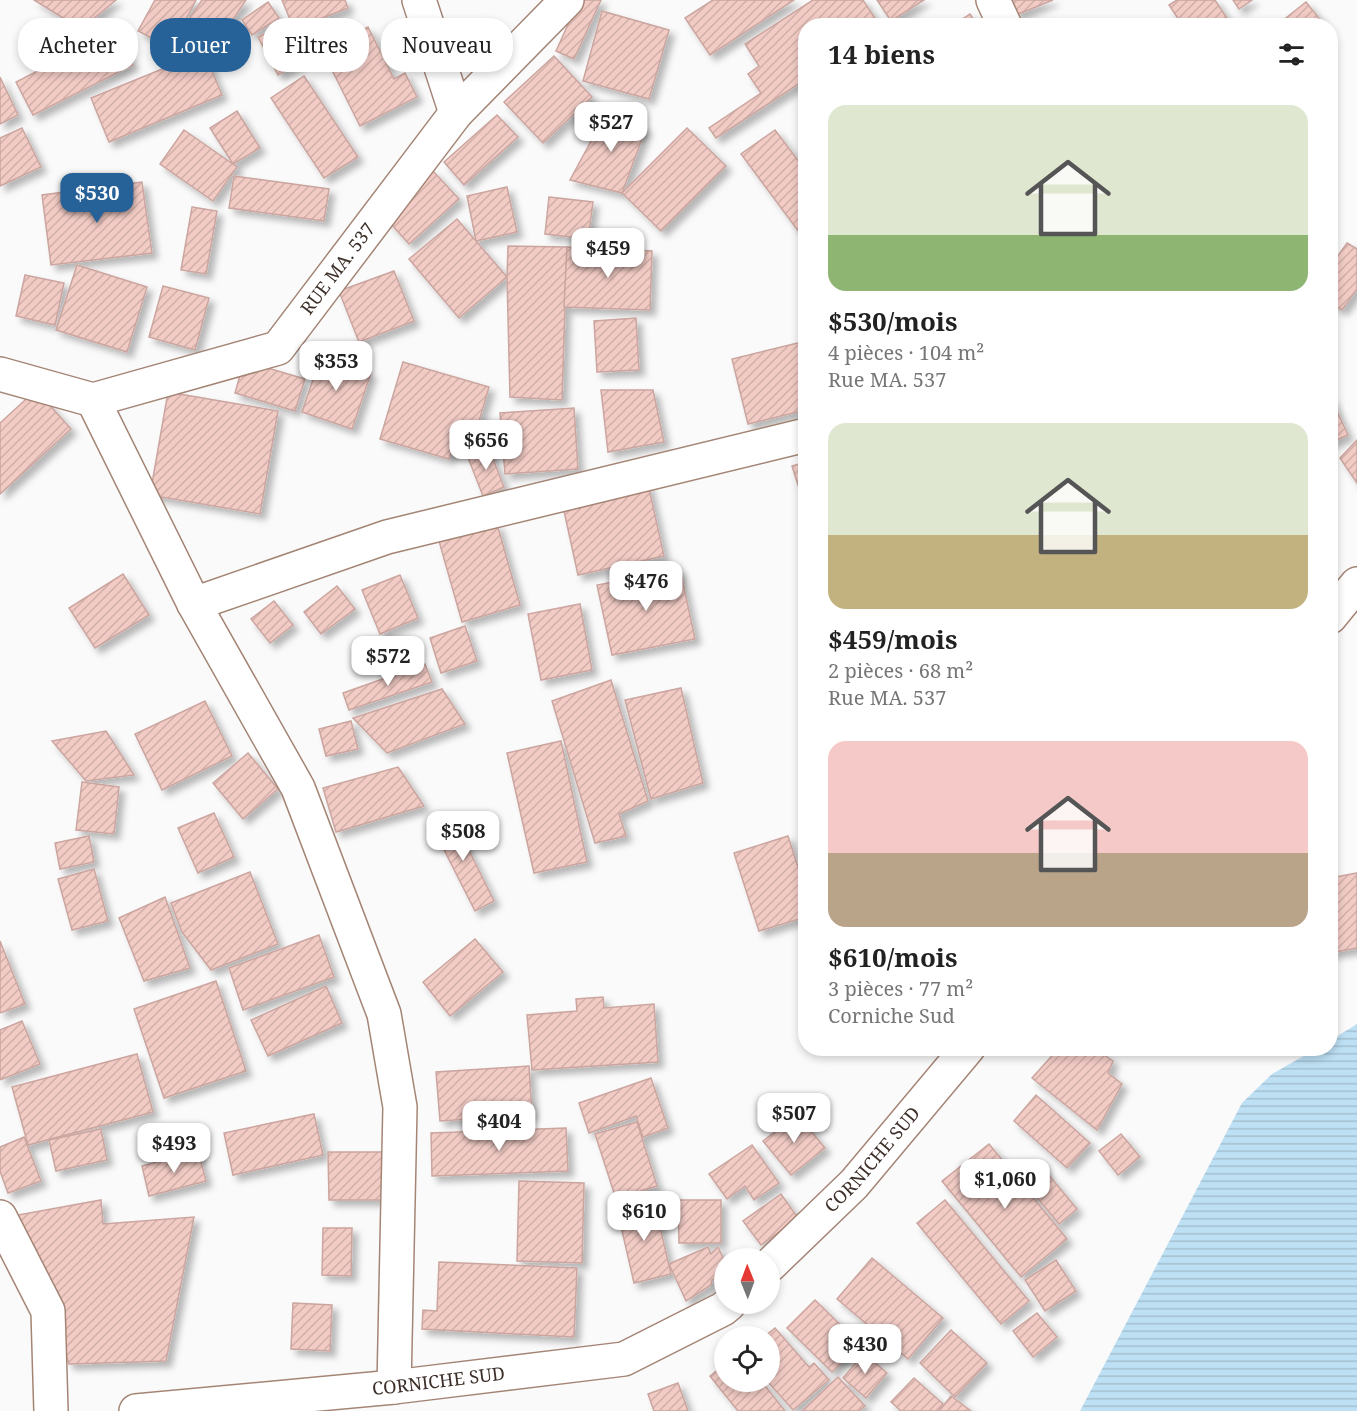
<!DOCTYPE html>
<html lang="fr">
<meta charset="utf-8">
<style>
:root{--surface:#fff;--page:#f2f2f2;--text:#222;--muted:#767676;--accent:#266198}
body{margin:0;font-family:"Noto Serif",serif;background:var(--page);color:var(--text);height:100vh;display:flex;flex-direction:column;font-size:22px;white-space:nowrap}
*{box-sizing:border-box;margin:0}
p{font-size:20px;color:var(--muted)}
.icon{flex:none;width:33px;height:33px;fill:none;stroke:currentColor;stroke-width:2;stroke-linecap:round;stroke-linejoin:round}
.map{position:relative;flex:1;overflow:hidden}
.drawer{position:absolute;left:798px;top:18px;width:540px;height:1038px;display:flex;flex-direction:column;background:var(--surface);border-radius:24px;box-shadow:0 3px 9px #0003}
.drawer>*{flex:none}
.banner{position:absolute;left:18px;top:18px;width:570px;height:54px;display:flex;gap:12px}
.needle{width:39px;rotate:359deg}
.buttons{position:absolute;left:714px;top:1248px;display:grid;gap:12px}
.buttons a{display:grid;place-items:center;width:66px;height:66px;border-radius:50%;background:var(--surface);box-shadow:0 3px 9px #0003;font-size:30px}
.price{position:absolute;translate:-50% -51px;padding:0 14px;border-radius:12px;background:#fff;color:#222;font-size:20px;line-height:39px;filter:drop-shadow(0 2px 3px #0008)}
.price::after{content:'';position:absolute;left:50%;top:36px;width:18px;height:14px;margin-left:-9px;background:inherit;clip-path:polygon(0 0,100% 0,50% 100%)}
.price.selected{background:var(--accent);color:#fff}
ul{padding:0;list-style:none}
li{display:grid;align-content:center;gap:12px;height:318px;padding:0 30px}
li span{display:grid;place-items:center;height:186px;border-radius:18px;color:#555}
li>.icon{margin-inline-start:auto}
span .icon{width:108px;height:108px;fill:#fffc;stroke-width:1}
li b{font-size:26px}
h2{display:flex;justify-content:space-between;align-items:center;height:72px;padding:0 30px;font-size:26px}
.tag{padding:0 21px;border-radius:24px;background:var(--surface);box-shadow:0 3px 9px #0003;font-size:21px;line-height:54px}
.tag.selected{background:var(--accent);color:#fff}
.map>svg:first-child{display:block}
.water{fill:url(#water-rules)}
.building{fill:url(#building-hatch);stroke:#cba59f;stroke-width:1.5;filter:url(#shadow)}
.lines{fill:none;stroke-linecap:round;stroke-linejoin:round}
.minor-casing{stroke:#a48575;stroke-width:36}
.secondary-casing{stroke:#a48575;stroke-width:36}
.minor{stroke:#fff;stroke-width:33}
.secondary{stroke:#fff;stroke-width:33}
.labels{text-anchor:middle;stroke-width:4.5;stroke-linejoin:round;paint-order:stroke}
.street-label{font-size:18px;fill:#3d2f29;stroke:#fff}
</style>
<div class="map">
<svg width="1357" height="1411" viewBox="0 0 1357 1411">
<defs>
<pattern id="water-rules" width="6" height="5" patternUnits="userSpaceOnUse" patternTransform="scale(1.5)"><rect width="6" height="5" fill="#bde0f4"/><path d="M0 2.5h6" fill="none" stroke="#a3c0d1"/></pattern>
<pattern id="building-hatch" width="6" height="6" patternUnits="userSpaceOnUse" patternTransform="scale(1.5)"><rect width="6" height="6" fill="#f2cbc5"/><path d="M-1 1l2-2M0 6l6-6M5 7l2-2" fill="none" stroke="#d0afa9"/></pattern>
<filter id="shadow"><feDropShadow dx="5.5" dy="5.5" stdDeviation="3" flood-color="#0004"/></filter>
</defs>
<rect width="100%" height="100%" fill="#fafafa"/>
<!-- water -->
<polygon class="water" points="1357,1024 1357,1411 1080,1411 1242,1103 1272,1074 1316,1049 1330,1048 1331,1040"/>
<!-- building -->
<g class="building">
<polygon points="34,0 116,0 81,29"/>
<polygon points="155,0 196,0 171,48 138,31"/>
<polygon points="202,0 246,0 215,46 184,26"/>
<polygon points="282,0 345,0 348,8 294,29"/>
<polygon points="579,0 601,0 574,59 556,51"/>
<polygon points="713,0 794,0 710,55 685,18"/>
<polygon points="813,0 863,0 880,26 806,26 806,79 716,138 709,128 761,93 748,74 759,66 745,44"/>
<polygon points="877,0 924,0 891,21"/>
<polygon points="1009,0 1053,0 1016,15"/>
<polygon points="1177,0 1215,0 1232,26 1183,26 1169,5"/>
<polygon points="1233,0 1252,0 1239,9"/>
<polygon points="268,2 279,18 252,35 242,20"/>
<polygon points="1306,2 1321,21 1315,26 1284,26 1281,22"/>
<polygon points="602,11 669,30 649,99 583,81"/>
<polygon points="970,14 978,26 952,26"/>
<polygon points="283,24 302,62 278,75 258,37"/>
<polygon points="368,27 394,79 405,73 417,97 360,126 322,50"/>
<polygon points="115,31 133,65 33,115 16,82"/>
<polygon points="204,52 222,95 109,142 91,98"/>
<polygon points="554,56 592,97 543,143 504,102"/>
<polygon points="304,76 358,157 324,178 271,98"/>
<polygon points="0,77 18,115 0,124"/>
<polygon points="610,106 646,128 622,193 570,180"/>
<polygon points="237,111 260,148 233,164 210,128"/>
<polygon points="497,115 518,137 464,185 444,162"/>
<polygon points="22,128 41,167 0,186 0,138"/>
<polygon points="687,128 726,166 661,231 622,193"/>
<polygon points="184,130 237,167 213,201 160,164"/>
<polygon points="775,130 806,171 805,240 741,154"/>
<polygon points="433,171 459,199 409,244 383,215"/>
<polygon points="234,176 329,189 324,221 229,208"/>
<polygon points="142,182 152,253 51,265 42,195"/>
<polygon points="507,187 517,232 476,241 467,196"/>
<polygon points="549,197 593,202 588,239 545,234"/>
<polygon points="192,207 217,211 206,274 181,270"/>
<polygon points="457,219 507,277 459,318 409,259"/>
<polygon points="1347,243 1357,249 1357,289 1342,310 1330,303 1330,267"/>
<polygon points="508,246 567,247 562,400 510,397 507,277"/>
<polygon points="567,247 652,251 650,310 564,307"/>
<polygon points="77,265 147,287 127,352 56,330"/>
<polygon points="394,271 414,321 359,342 339,291"/>
<polygon points="25,275 64,283 55,325 16,316"/>
<polygon points="163,286 209,298 195,350 149,337"/>
<polygon points="636,318 639,370 597,372 594,321"/>
<polygon points="806,341 806,410 748,424 732,359"/>
<polygon points="321,356 371,373 352,429 302,412"/>
<polygon points="244,361 305,379 295,411 235,393"/>
<polygon points="403,362 489,387 472,445 455,440 449,459 380,439"/>
<polygon points="36,390 71,429 0,494 0,423"/>
<polygon points="601,390 653,390 664,442 608,452"/>
<polygon points="168,392 278,411 260,514 150,495"/>
<polygon points="1330,396 1348,435 1330,443"/>
<polygon points="574,408 578,469 505,474 500,413"/>
<polygon points="1357,440 1357,483 1340,458"/>
<polygon points="488,446 504,487 483,496 467,455"/>
<polygon points="806,462 806,510 792,466"/>
<polygon points="648,484 664,556 578,575 562,502"/>
<polygon points="497,524 520,605 462,622 439,541"/>
<polygon points="680,569 695,639 612,655 597,585"/>
<polygon points="123,574 149,615 95,648 69,608"/>
<polygon points="400,575 418,618 380,634 362,590"/>
<polygon points="337,586 355,609 321,634 304,612"/>
<polygon points="274,601 293,625 270,643 251,619"/>
<polygon points="580,604 592,670 541,680 528,614"/>
<polygon points="465,626 477,661 441,673 430,638"/>
<polygon points="425,664 432,682 349,710 343,693"/>
<polygon points="611,680 648,801 619,814 626,836 595,843 552,701"/>
<polygon points="681,688 703,783 651,799 625,700"/>
<polygon points="442,689 465,724 387,753 353,718"/>
<polygon points="205,701 232,756 162,790 135,734"/>
<polygon points="351,721 358,749 326,756 319,729"/>
<polygon points="106,731 134,775 86,781 52,741"/>
<polygon points="561,741 587,862 534,873 507,753"/>
<polygon points="248,753 278,789 243,819 213,783"/>
<polygon points="398,767 424,806 336,832 323,788"/>
<polygon points="82,782 119,787 114,834 76,830"/>
<polygon points="214,813 234,857 198,873 178,828"/>
<polygon points="451,814 494,901 475,911 431,824"/>
<polygon points="89,836 94,862 60,869 55,843"/>
<polygon points="788,836 806,892 806,917 759,931 734,853"/>
<polygon points="94,869 108,921 72,930 58,879"/>
<polygon points="250,872 278,944 211,970 182,932 171,903"/>
<polygon points="1357,873 1357,948 1330,953 1330,878"/>
<polygon points="165,897 190,968 144,981 119,918"/>
<polygon points="319,935 334,977 243,1010 229,968"/>
<polygon points="475,939 503,972 450,1016 423,982"/>
<polygon points="0,941 25,1004 0,1013"/>
<polygon points="216,981 246,1071 164,1098 134,1009"/>
<polygon points="326,986 342,1023 268,1056 251,1020"/>
<polygon points="603,997 604,1008 654,1004 658,1062 532,1070 527,1015 577,1011 576,999"/>
<polygon points="22,1021 40,1064 0,1080 0,1030"/>
<polygon points="1059,1048 1094,1048 1113,1061 1108,1073 1122,1084 1097,1130 1032,1078"/>
<polygon points="137,1054 153,1112 28,1145 12,1087"/>
<polygon points="529,1066 532,1115 440,1121 436,1072"/>
<polygon points="651,1078 668,1128 643,1137 636,1116 589,1133 579,1103"/>
<polygon points="1036,1095 1090,1143 1067,1168 1014,1121"/>
<polygon points="314,1114 323,1155 233,1175 224,1133"/>
<polygon points="797,1114 825,1148 791,1175 763,1141"/>
<polygon points="637,1122 657,1186 616,1199 595,1134"/>
<polygon points="566,1128 568,1171 432,1176 431,1133"/>
<polygon points="101,1129 107,1160 56,1171 49,1140"/>
<polygon points="1121,1134 1140,1157 1118,1175 1099,1151"/>
<polygon points="24,1137 41,1181 8,1193 0,1171 0,1147"/>
<polygon points="989,1144 1067,1239 1021,1277 942,1181"/>
<polygon points="752,1145 779,1183 754,1200 745,1186 727,1199 709,1174"/>
<polygon points="198,1151 206,1181 149,1196 142,1166"/>
<polygon points="328,1152 393,1152 393,1200 329,1200"/>
<polygon points="1038,1162 1077,1209 1059,1224 1020,1177"/>
<polygon points="519,1181 584,1183 582,1263 517,1261"/>
<polygon points="781,1194 798,1218 761,1245 743,1221"/>
<polygon points="101,1200 103,1224 194,1217 166,1361 69,1364 18,1215"/>
<polygon points="678,1200 721,1200 721,1243 679,1243"/>
<polygon points="945,1200 1029,1301 1001,1324 917,1223"/>
<polygon points="654,1201 671,1274 634,1283 617,1209"/>
<polygon points="323,1228 352,1228 351,1276 322,1275"/>
<polygon points="708,1247 711,1254 718,1247 724,1260 724,1272 712,1280 711,1285 686,1301 669,1264"/>
<polygon points="872,1258 943,1318 908,1359 837,1299"/>
<polygon points="1056,1260 1076,1291 1045,1311 1025,1280"/>
<polygon points="439,1262 577,1268 574,1337 422,1329 423,1310 437,1311"/>
<polygon points="815,1300 860,1344 832,1372 787,1328"/>
<polygon points="293,1303 332,1305 330,1351 291,1349"/>
<polygon points="1037,1313 1057,1337 1033,1357 1013,1331"/>
<polygon points="775,1328 809,1367 814,1363 829,1380 793,1410 768,1382 770,1382 770,1336 765,1336"/>
<polygon points="951,1330 987,1363 955,1397 920,1363"/>
<polygon points="864,1353 887,1373 866,1398 843,1378"/>
<polygon points="724,1365 724,1382 762,1382 785,1411 738,1411 710,1376"/>
<polygon points="838,1377 865,1406 859,1411 802,1411"/>
<polygon points="914,1378 943,1404 936,1411 901,1411 891,1402"/>
<polygon points="678,1383 688,1411 654,1411 648,1394"/>
<polygon points="951,1396 971,1411 939,1411"/>
</g>
<g class="lines">
<!-- minor casing -->
<g class="minor-casing">
<g id="minor">
<polyline points="419,0 456,113"/>
<polyline points="993,0 1005,26"/>
<path id="s1" d="M0,374L93,400L278,348L456,113L567,0"/>
<polyline points="93,400 194,604 298,788 384,1014 400,1107 394,1387"/>
<polyline points="194,604 387,537 806,435"/>
<polyline points="0,1217 48,1311 51,1411"/>
</g>
</g>
<!-- secondary casing -->
<g class="secondary-casing">
<g id="secondary">
<polyline points="1330,617 1357,584"/>
<path id="s2" d="M770,1265L854,1184L968,1048"/>
<path id="s3" d="M136,1411L394,1387L624,1359L723,1309L729,1304"/>
</g>
</g>
<!-- minor -->
<use href="#minor" class="minor"/>
<!-- secondary -->
<use href="#secondary" class="secondary"/>
</g>
<g class="labels">
<!-- street labels -->
<g class="street-label">
<text dy="6" stroke="none"><textPath href="#s1" startOffset="388">RUE MA. 537</textPath></text>
<text dy="6" stroke="none"><textPath href="#s2" startOffset="147">CORNICHE SUD</textPath></text>
<text dy="6" stroke="none"><textPath href="#s3" startOffset="304">CORNICHE SUD</textPath></text>
</g>
</g>
</svg>
<div class="buttons">
<a><svg class="needle" viewBox="-14 -14 28 28"><path d="M0-13l5 13h-10z" fill="#e53935"/><path d="M0 13l5-13h-10z" fill="#767676"/></svg></a>
<a><svg class="icon" aria-label="locate" viewBox="0 0 24 24"><circle cx="12" cy="12" r="6"/><path d="M12 2v4M12 18v4M2 12h4M18 12h4"/></svg></a>
</div>
<b class="price" style="left:611px;top:153px">$527</b>
<b class="price selected" style="left:97px;top:224px">$530</b>
<b class="price" style="left:608px;top:279px">$459</b>
<b class="price" style="left:336px;top:392px">$353</b>
<b class="price" style="left:486px;top:471px">$656</b>
<b class="price" style="left:646px;top:612px">$476</b>
<b class="price" style="left:388px;top:687px">$572</b>
<b class="price" style="left:463px;top:862px">$508</b>
<b class="price" style="left:794px;top:1144px">$507</b>
<b class="price" style="left:499px;top:1152px">$404</b>
<b class="price" style="left:174px;top:1174px">$493</b>
<b class="price" style="left:1005px;top:1210px">$1,060</b>
<b class="price" style="left:644px;top:1242px">$610</b>
<b class="price" style="left:865px;top:1375px">$430</b>
<div class="banner">
<a class="tag">Acheter</a>
<a class="tag selected">Louer</a>
<a class="tag">Filtres</a>
<a class="tag">Nouveau</a>
</div>
<section class="drawer">
<h2>14 biens<svg class="icon" aria-label="filters" viewBox="0 0 24 24"><path d="M4 7h16M4 17h16"/><circle cx="9" cy="7" r="2"/><circle cx="15" cy="17" r="2"/></svg></h2>
<ul>
<li><span style="background:linear-gradient(#dfe7d0 70%,#8fb573 0)"><svg class="icon" aria-label="home" viewBox="0 0 24 24"><path d="M3 11l9-7 9 7M6 9v11h12V9"/></svg></span><div><b>$530/mois</b><p>4 pièces · 104 m²</p><p>Rue MA. 537</p></div></li>
<li><span style="background:linear-gradient(#dfe7d0 60%,#c2b280 0)"><svg class="icon" aria-label="home" viewBox="0 0 24 24"><path d="M3 11l9-7 9 7M6 9v11h12V9"/></svg></span><div><b>$459/mois</b><p>2 pièces · 68 m²</p><p>Rue MA. 537</p></div></li>
<li><span style="background:linear-gradient(#f6c9c9 60%,#b9a48a 0)"><svg class="icon" aria-label="home" viewBox="0 0 24 24"><path d="M3 11l9-7 9 7M6 9v11h12V9"/></svg></span><div><b>$610/mois</b><p>3 pièces · 77 m²</p><p>Corniche Sud</p></div></li>
</ul>
</section>
</div>
